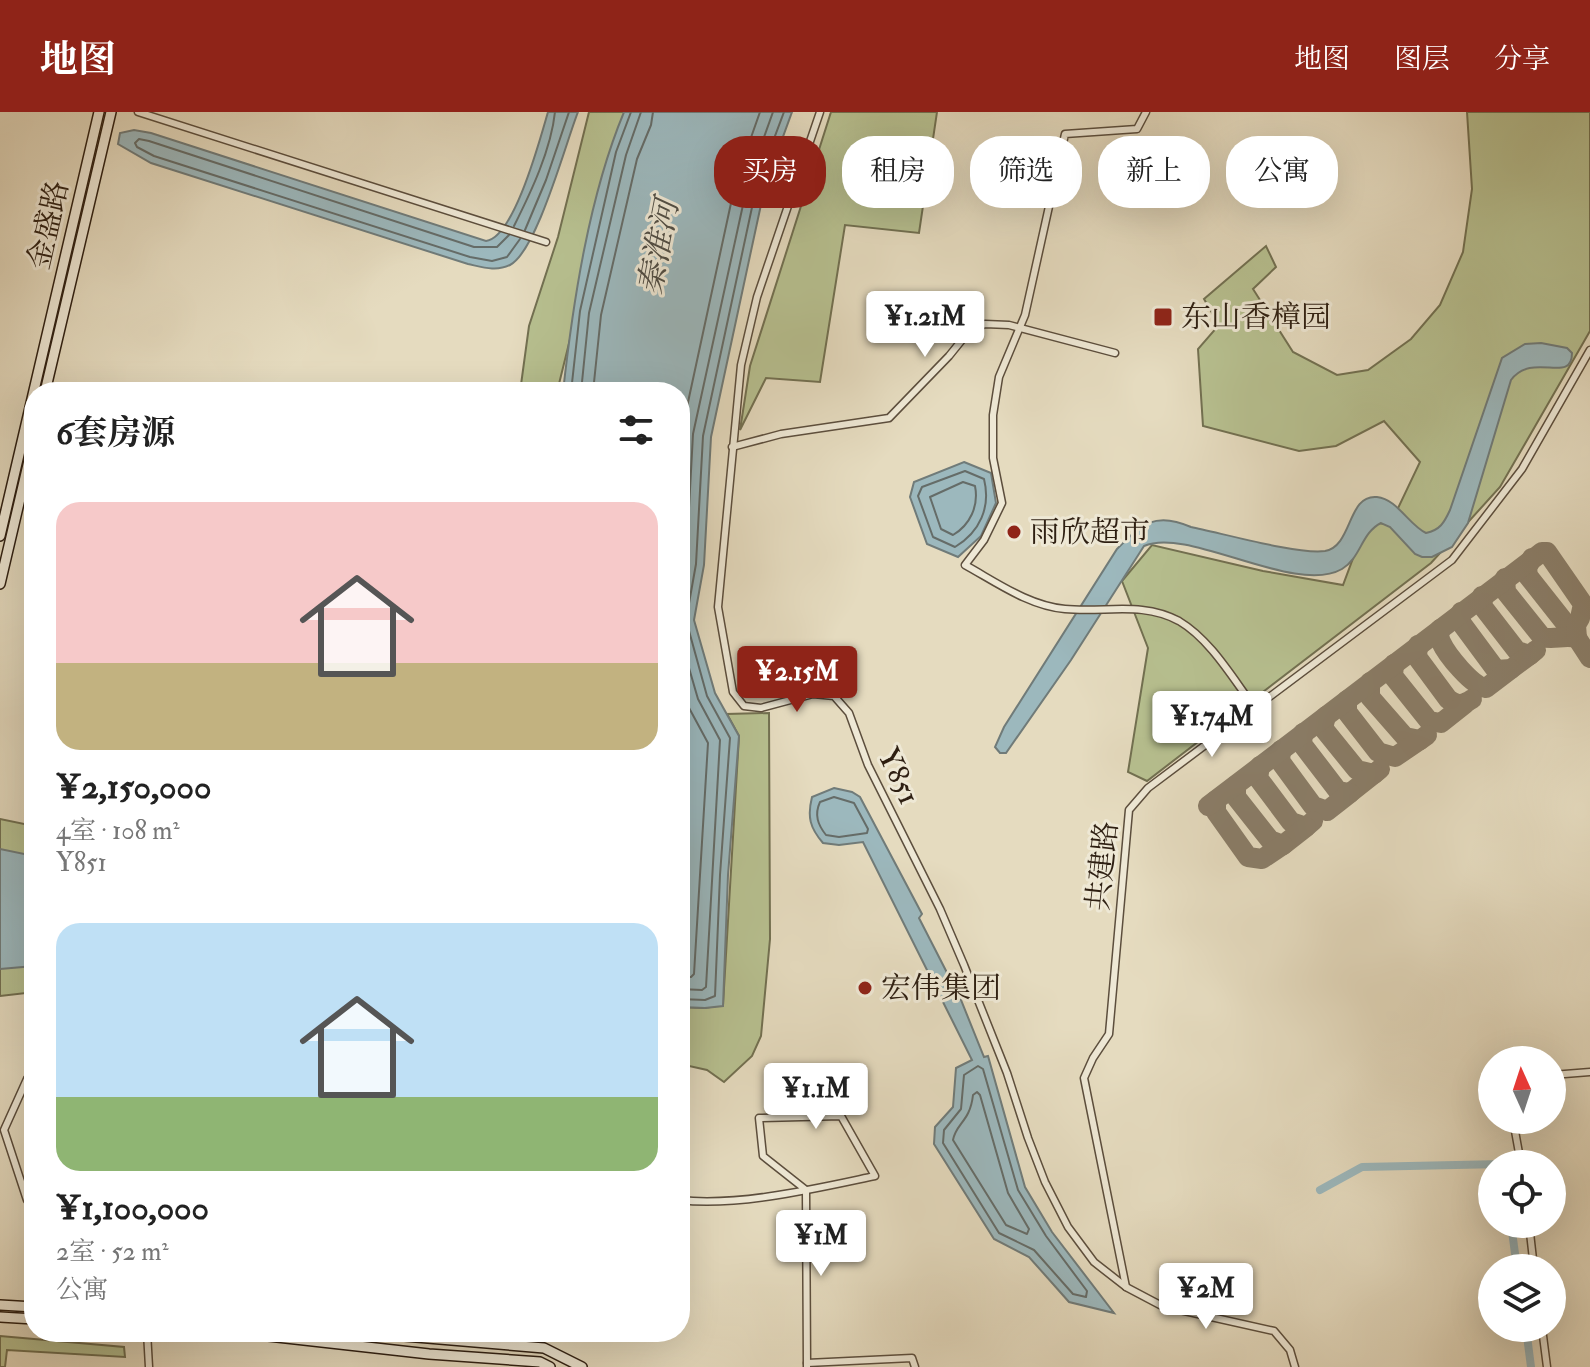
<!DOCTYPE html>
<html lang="zh">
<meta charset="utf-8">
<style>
:root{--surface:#fff;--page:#f2f2f2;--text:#222;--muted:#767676;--accent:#8f2418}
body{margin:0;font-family:"IM FELL Double Pica","Noto Serif SC",serif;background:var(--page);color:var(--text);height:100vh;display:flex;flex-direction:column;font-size:30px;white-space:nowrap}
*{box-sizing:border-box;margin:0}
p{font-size:26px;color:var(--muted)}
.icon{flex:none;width:44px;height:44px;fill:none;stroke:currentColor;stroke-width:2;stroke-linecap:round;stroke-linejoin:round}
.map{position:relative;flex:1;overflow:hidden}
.side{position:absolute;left:24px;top:270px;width:666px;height:960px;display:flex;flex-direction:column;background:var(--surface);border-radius:32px;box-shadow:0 8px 32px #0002}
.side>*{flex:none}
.top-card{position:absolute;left:714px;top:24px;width:756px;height:72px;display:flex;gap:16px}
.needle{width:52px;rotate:357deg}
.buttons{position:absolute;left:1478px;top:934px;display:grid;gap:16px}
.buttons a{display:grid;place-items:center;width:88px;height:88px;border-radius:50%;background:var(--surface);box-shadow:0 8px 32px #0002;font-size:40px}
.price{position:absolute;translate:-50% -68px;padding:0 18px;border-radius:8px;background:#fff;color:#222;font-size:26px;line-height:52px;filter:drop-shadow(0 2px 4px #0008)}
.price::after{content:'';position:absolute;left:50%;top:48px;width:24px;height:18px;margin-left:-12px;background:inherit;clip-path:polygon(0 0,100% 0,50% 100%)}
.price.selected{background:var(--accent);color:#fff}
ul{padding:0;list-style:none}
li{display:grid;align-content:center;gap:16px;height:424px;padding:0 32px}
li span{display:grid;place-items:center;height:248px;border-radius:24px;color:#555}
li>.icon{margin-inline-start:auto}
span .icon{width:144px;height:144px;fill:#fffc;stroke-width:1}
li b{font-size:34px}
h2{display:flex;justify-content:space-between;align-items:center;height:96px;padding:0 32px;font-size:34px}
.chip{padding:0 28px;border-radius:32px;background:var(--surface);box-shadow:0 8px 32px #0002;font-size:28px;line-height:72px}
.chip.selected{background:var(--accent);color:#fff}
header{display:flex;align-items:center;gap:48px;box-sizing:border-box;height:112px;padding:0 40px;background:var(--accent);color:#fff}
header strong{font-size:38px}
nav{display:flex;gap:44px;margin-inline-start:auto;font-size:28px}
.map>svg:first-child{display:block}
.green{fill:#b7c090;stroke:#727051;stroke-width:2}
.water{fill:#9cb8bd;stroke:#707b79;stroke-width:2}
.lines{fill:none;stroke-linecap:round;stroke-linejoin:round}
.shore{stroke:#656c68;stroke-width:2}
.canal{stroke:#9cb8bd;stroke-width:8}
.taxiway{stroke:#8a7d68;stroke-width:20}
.street-casing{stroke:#5c4e3d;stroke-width:9}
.secondary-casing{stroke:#2e1f12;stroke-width:12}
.street{stroke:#eee8d5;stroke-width:6}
.secondary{stroke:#eee8d5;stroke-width:9}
.poi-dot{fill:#8f2418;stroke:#eee8d5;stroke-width:3}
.labels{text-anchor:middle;stroke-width:6;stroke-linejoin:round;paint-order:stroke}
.street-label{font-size:30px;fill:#2e1f12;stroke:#eee8d5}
.poi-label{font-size:30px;fill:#2e1f12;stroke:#eee8d5;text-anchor:start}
.water-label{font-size:32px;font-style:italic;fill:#4f4d45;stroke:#eee8d5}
</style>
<header>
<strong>地图</strong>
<nav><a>地图</a><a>图层</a><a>分享</a></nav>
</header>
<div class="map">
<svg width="1590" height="1255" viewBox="0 0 1590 1255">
<rect width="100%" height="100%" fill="#e5dbbf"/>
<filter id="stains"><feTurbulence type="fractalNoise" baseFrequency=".0025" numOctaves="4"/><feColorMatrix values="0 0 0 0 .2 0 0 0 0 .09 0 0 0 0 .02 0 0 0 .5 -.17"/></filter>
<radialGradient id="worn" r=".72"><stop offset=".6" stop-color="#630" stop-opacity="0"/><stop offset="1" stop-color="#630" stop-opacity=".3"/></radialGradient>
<!-- green -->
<g class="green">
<polygon points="589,0 626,0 557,280 520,280 529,214 558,125"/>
<polygon points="831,0 937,0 919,121 845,113 820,270 766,266 740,318 750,254"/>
<polygon points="1467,0 1590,0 1590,219 1500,375 1431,451 1147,669 1128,660 1148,536 1122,469 1152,433 1263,459 1343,473 1367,409 1390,413 1420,350 1384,309 1336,334 1299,339 1203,314 1198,237 1219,213 1204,187 1266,134 1276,155 1253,177 1293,240 1337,263 1368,258 1411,227 1440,193 1463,140 1472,77"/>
<polygon points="769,601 770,827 761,924 752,944 724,970 707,958 680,952 680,895 705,896 723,893 739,624 727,602"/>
<polygon points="0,707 34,714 34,883 26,881 0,884"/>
<polygon points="0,1224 124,1235 125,1245 7,1238 5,1255 0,1255"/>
</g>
<!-- water -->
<g class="water">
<path d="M548,0H578C566,30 537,139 510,153C496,160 482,155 468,152L151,51L118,32L120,21L134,18L151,21L486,129C514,126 540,27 548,0Z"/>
<path d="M624,0H792L765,74L711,325L704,453L694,508L715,581L739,624L728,763L723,894L705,896L680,895V280H563C573,190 589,84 624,0Z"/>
<path d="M1541,231L1567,236L1572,241C1572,273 1533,239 1511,268L1468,411L1452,435L1432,445H1422L1415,442L1390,415L1381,411C1361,421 1361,446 1342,457C1295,484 1188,414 1144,434L1071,548L1006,641H1000L995,635L1004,615L1117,437C1142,412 1155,399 1191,415C1221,421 1299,443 1325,439C1353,434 1347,382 1377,385C1397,387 1409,413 1426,421C1440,418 1444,411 1450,398L1502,246L1525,232Z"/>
<polygon points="964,350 991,361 996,391 981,424 958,445 927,432 910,385 914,370"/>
<path d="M834,676L852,680L860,685L922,802L919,806L961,888L984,945L988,944L1025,1075L1052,1120L1114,1201L1069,1190L1029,1145L994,1127L934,1032L935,1015L953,995L956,956L972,948L863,730L839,733L823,731C810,716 807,705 812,685Z"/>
<polygon points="0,737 34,744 34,854 0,857"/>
</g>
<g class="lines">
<!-- shore -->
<g class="shore">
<path d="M514,114C531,80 551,38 555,0"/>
<polyline points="525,118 546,68 569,0"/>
<polyline points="509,123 497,135 474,135 149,29 139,27 135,31 137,35 154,44 470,145 492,149 507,145 520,127"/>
<polyline points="571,280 580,199 616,40 631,0"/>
<polyline points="581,280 589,201 626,43 641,0"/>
<polyline points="593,280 601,203 637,47 651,13 653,0"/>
<polyline points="680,340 682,318 736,68 760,0"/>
<path d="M965,359L984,367C991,395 980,420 955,435L933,425L918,384L922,375Z"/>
<path d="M963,370L975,374C979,394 970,413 953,423L941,417L930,385Z"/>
<polyline points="680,485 686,451 693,322 748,70 773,0"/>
<polyline points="680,525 698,587 720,628 706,875 702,878 680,877"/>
<polyline points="680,568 688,594 708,631 694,862 691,865 680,865"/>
<path d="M834,685L854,691L868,717L867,721L839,725L826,723C818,713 814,703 820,690Z"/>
<polyline points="680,887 705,888 715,884 720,763 730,626 707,584 686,508 696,452 703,324 757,72 784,0"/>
<polygon points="978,954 983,957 1018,1078 1046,1124 1087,1179 1086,1185 1073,1182 1034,1138 999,1121 943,1031 944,1018 961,997 964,963"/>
<path d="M977,980L980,983L1008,1081L1029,1117L1027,1122L1006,1113L953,1028C956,1011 970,1010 973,983Z"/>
</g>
<!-- canal -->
<g class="canal">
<polyline points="1320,1078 1362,1055 1503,1052"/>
<polyline points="1511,1112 1517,1156"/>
<polyline points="1526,1216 1531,1255"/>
</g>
<!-- taxiway -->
<g class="taxiway">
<polyline points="1532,446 1527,456 1528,464 1577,526"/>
<path d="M1505,466L1506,480L1542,525C1553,528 1565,523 1577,526"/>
<polyline points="1482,484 1483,495 1517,539 1530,543 1536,538"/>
<polyline points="1461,500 1459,506 1462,512 1496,558 1511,557 1530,543"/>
<path d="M1440,517C1439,521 1439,526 1441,530C1447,543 1472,574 1486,576L1511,557"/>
<path d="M1418,533L1417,545L1448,587C1457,594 1463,593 1472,587"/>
<polyline points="1394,552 1393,564 1429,609 1441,611 1465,592"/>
<polyline points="1370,570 1370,585 1405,625 1420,628 1427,623"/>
<polyline points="1347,588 1347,600 1378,640 1395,645 1420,628"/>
<polyline points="1326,604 1323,616 1357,658 1374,662 1380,657"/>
<polyline points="1303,621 1302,632 1338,679 1350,681 1374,662"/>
<polyline points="1281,638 1280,649 1313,694 1327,699 1350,681"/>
<polyline points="1260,654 1258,666 1291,710 1306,715 1313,709"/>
<polyline points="1236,673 1236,685 1270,728 1283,733 1306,715"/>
<polyline points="1216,688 1216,700 1248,745 1262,747 1283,733"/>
<polyline points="1208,694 1542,440 1547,440 1583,492 1580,506 1576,513 1577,526 1590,546"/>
</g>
<!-- street casing -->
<g class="street-casing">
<g id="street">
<polyline points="138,0 546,130"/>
<polyline points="820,0 757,185 741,253 718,495 733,580 744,594 761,596 813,582 834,584 849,601 868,653 940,797 964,853 1007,961 1028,1026 1045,1070 1068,1115 1094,1150 1126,1175 1162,1194 1274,1219 1290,1238 1295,1255"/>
<path d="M1146,0L1137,17L1065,22L1025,203L999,265L993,303V346L1002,391L984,428L965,453C996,470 1029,494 1065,497C1105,501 1142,489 1179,509C1211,528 1233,567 1255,596"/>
<polyline points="732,335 781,322 889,306 949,244 970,218 985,212 1009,213 1115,241"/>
<polyline points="34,960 27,967 4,1018 27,1088 34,1094"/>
<polyline points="1552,963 1590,960"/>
<polyline points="1513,1008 1521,1052"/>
<polyline points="806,1078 807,1255"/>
<path d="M680,1088C738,1095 818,1076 875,1064L841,1004L759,1006L763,1044L806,1078"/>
<polyline points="1529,1112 1534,1156"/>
<polyline points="1126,1175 1084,966 1093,946 1109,922 1129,698 1148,676 1452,448 1522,357 1590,238"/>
<polyline points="1542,1216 1547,1255"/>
<polyline points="147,1220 149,1255"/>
<polyline points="807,1251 912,1246 915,1255"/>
</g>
</g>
<!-- secondary casing -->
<g class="secondary-casing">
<g id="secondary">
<polyline points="45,280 111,0"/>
<polyline points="0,424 99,0"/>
<polyline points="0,472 34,327"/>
<polyline points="0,1193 34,1195"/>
<polyline points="0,1205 34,1207"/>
<polyline points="233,1220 429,1242 540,1250 550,1255"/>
<polyline points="357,1220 544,1236 582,1255"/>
</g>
</g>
<!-- street -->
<use href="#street" class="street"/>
<!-- secondary -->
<use href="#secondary" class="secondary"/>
</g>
<!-- markers -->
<g class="poi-dot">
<rect x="1153" y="195" width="20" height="20" rx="4"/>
<circle cx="1014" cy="420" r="8"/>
<circle cx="865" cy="876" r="8"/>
</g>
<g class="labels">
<!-- street labels -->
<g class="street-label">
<text transform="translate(48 113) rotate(-77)" y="10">金盛路</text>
<text transform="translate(899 664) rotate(65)" y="10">Y851</text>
<text transform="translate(1102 754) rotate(-84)" y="10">共建路</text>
</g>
<!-- poi labels -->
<g class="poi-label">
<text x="1181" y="215">东山香樟园</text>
<text x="1030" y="430">雨欣超市</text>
<text x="881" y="886">宏伟集团</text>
</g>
<!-- water labels -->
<g class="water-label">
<text transform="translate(658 135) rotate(-79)" y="11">秦淮河</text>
</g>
</g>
<rect width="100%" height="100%" filter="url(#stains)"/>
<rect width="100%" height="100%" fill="url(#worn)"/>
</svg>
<div class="buttons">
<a><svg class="needle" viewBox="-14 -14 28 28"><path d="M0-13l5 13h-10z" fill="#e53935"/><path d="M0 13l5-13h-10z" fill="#767676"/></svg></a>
<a><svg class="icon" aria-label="locate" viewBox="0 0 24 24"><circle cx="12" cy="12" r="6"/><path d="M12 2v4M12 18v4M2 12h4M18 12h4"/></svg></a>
<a><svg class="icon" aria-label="layers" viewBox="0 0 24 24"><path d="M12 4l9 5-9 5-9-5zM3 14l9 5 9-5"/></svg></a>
</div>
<b class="price" style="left:925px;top:247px">¥1.21M</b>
<b class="price selected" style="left:797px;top:602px">¥2.15M</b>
<b class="price" style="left:1212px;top:647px">¥1.74M</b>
<b class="price" style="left:816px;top:1019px">¥1.1M</b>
<b class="price" style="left:821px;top:1166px">¥1M</b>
<b class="price" style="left:1206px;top:1219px">¥2M</b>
<div class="top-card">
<a class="chip selected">买房</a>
<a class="chip">租房</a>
<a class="chip">筛选</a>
<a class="chip">新上</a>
<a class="chip">公寓</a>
</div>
<section class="side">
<h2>6套房源<svg class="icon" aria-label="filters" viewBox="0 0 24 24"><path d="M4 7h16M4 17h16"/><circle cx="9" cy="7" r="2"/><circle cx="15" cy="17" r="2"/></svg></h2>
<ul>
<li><span style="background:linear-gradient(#f6c9c9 65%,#c2b280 0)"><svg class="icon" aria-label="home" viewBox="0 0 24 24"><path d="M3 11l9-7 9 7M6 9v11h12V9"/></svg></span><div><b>¥2,150,000</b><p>4室 · 108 m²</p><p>Y851</p></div></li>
<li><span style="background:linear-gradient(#bfe0f5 70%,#8fb573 0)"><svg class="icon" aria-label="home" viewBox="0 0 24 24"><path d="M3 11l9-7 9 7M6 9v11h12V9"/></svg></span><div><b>¥1,100,000</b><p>2室 · 52 m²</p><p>公寓</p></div></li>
</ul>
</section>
</div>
